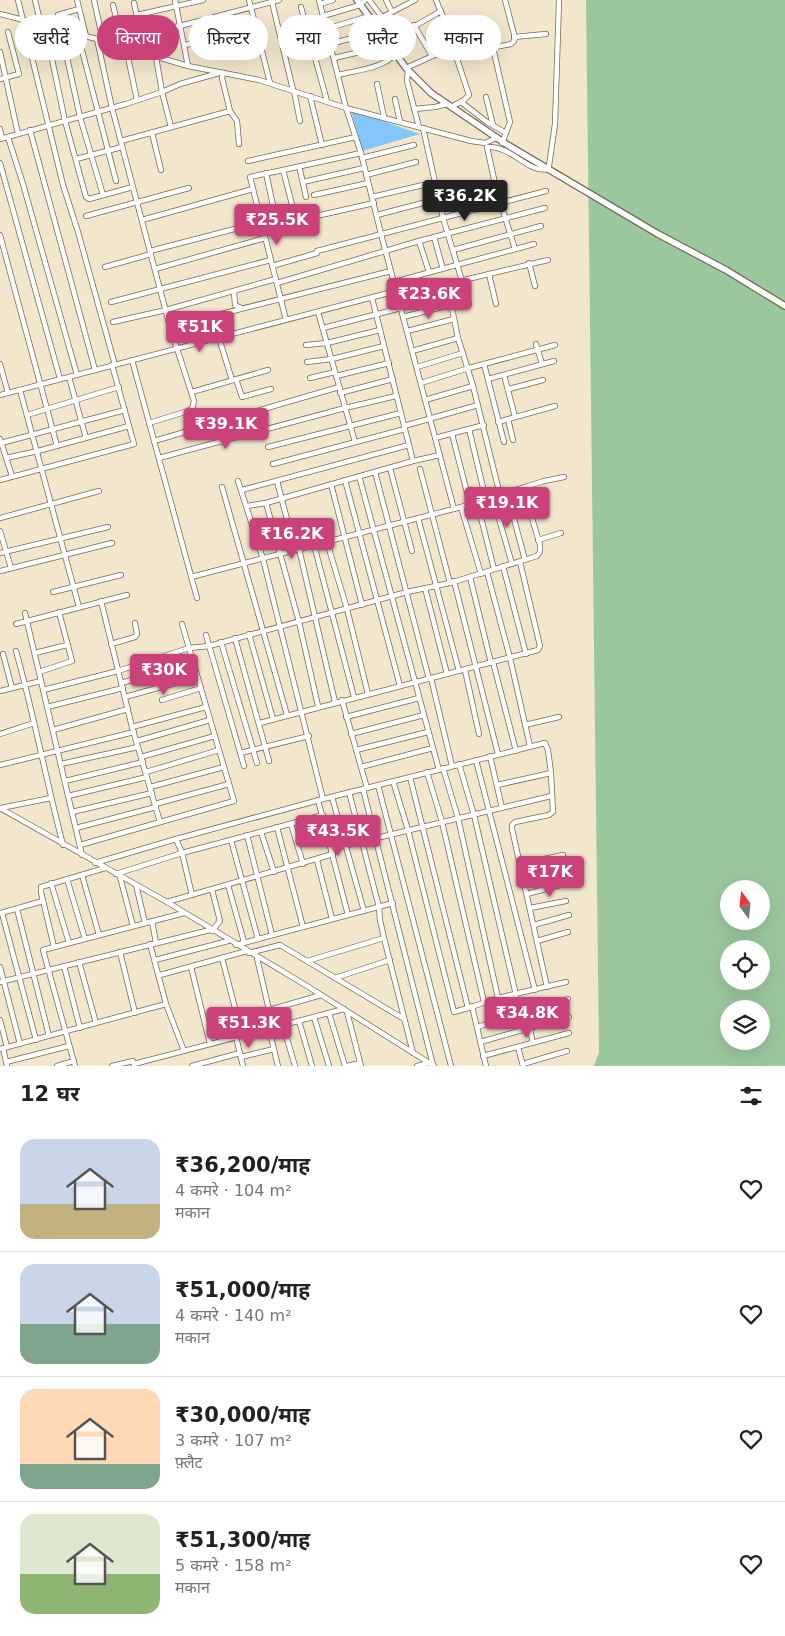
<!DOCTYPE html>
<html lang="hi">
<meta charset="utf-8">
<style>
:root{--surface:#fff;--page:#f2f2f2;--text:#222;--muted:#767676;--line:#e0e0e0;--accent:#cb427b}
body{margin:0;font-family:"DejaVu Sans","Noto Sans Devanagari",sans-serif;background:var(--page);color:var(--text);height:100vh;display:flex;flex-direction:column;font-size:19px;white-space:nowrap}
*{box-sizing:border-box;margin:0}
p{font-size:16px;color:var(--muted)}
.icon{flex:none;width:28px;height:28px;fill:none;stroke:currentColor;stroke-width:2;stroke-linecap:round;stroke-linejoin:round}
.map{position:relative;height:1066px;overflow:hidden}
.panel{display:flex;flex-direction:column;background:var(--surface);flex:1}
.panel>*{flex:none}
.guide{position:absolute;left:15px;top:15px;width:500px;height:45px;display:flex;gap:10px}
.needle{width:32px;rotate:345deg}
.controls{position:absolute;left:720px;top:880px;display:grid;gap:10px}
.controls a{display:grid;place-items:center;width:50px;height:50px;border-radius:50%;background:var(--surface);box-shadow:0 5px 20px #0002;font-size:25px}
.price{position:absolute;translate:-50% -42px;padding:0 11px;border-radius:5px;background:var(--accent);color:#fff;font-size:16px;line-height:32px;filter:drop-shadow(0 1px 2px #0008)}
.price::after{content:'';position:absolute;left:50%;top:30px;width:15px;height:11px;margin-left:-8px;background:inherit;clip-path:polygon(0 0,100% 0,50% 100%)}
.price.active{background:#222;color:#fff}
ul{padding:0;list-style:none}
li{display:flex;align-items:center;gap:15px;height:125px;padding:0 20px}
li+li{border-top:1px solid var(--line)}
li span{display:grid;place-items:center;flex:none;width:140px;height:100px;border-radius:15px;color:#555}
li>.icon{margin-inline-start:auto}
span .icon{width:60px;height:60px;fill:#fffc;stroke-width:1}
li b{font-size:21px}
h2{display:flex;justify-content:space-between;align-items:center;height:60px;padding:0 20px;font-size:21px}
.pill{padding:0 18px;border-radius:22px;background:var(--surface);box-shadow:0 5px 20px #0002;font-size:18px;line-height:45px}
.pill.active{background:var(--accent);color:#fff}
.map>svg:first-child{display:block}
.green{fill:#9bc79e;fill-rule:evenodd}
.water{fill:#83c7fa}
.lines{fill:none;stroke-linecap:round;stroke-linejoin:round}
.minor-casing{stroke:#746b53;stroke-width:6}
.tertiary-casing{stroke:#746b53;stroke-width:8}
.minor{stroke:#fff;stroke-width:4.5}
.tertiary{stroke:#fff;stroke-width:5.5}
</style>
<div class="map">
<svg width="785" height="1066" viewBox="0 0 785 1066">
<rect width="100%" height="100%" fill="#f2e7cd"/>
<!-- green -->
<path class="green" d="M586,0H785V1066H594L599,1052ZM729,889H761V921H729ZM729,949H761V981H729ZM729,1009H761V1041H729Z"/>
<!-- water -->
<polygon class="water" points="351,110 420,134 362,151"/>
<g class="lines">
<!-- minor casing -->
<g class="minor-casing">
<g id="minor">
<polyline points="18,0 63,185 78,232 115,365"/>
<polyline points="35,0 41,25"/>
<polyline points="77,0 86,36"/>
<polyline points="94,0 103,41"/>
<polyline points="175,0 188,66"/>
<polyline points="249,0 270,83"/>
<polyline points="319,0 346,108 361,153 381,234 454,509"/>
<polyline points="369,0 382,17"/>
<polyline points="386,0 392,12"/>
<polyline points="436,0 443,17"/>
<polyline points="272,2 293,90"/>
<polyline points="134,3 145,53"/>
<polyline points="320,4 333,0"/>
<polyline points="113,5 123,47"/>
<polyline points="301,7 327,101"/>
<polyline points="0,14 97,39 188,66 259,80 346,108 471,141 485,143 496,138"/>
<polyline points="58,15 79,9"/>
<polyline points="137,15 203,0"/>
<polyline points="323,16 360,5 365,0"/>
<polyline points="373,22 415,0"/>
<polyline points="414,25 432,56"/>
<polyline points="45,26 65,121 86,197 89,199 133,187"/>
<polyline points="326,29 369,16"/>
<polyline points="61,30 80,117 103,195"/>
<polyline points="78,35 116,181"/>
<polyline points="125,36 180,26 279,0"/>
<polyline points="514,37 546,34"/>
<polyline points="97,39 112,108 170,327 194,401 192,409 188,411 149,423"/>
<polyline points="387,42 441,11"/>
<polyline points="330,44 379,31"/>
<polyline points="185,45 256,30"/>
<polyline points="126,48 137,100"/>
<polyline points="493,48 510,122 502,143"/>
<polyline points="0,52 18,134"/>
<polyline points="226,56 260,48"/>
<polyline points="156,57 162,92 171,127"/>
<polyline points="334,58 364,51"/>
<polyline points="406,68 437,54 469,52 511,44 514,41 515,38 505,0"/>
<polyline points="408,69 407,81 419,127"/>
<polyline points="223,73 222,78 230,111 237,121 239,144"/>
<path d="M338,75C357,70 381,69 396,54"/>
<polyline points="0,79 19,74 8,32"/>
<polyline points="377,84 384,117"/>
<polyline points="294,91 300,121"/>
<polyline points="310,96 322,145"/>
<polyline points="486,97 493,125"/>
<polyline points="395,99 400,122"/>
<polyline points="461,102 487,122 506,133"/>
<polyline points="451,107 464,100 469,95 455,53"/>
<polyline points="414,109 435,107 447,104"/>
<polyline points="423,128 443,218 469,304"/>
<polyline points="0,129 2,138"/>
<polyline points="30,130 95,370"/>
<polyline points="152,133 161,170"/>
<polyline points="8,137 23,184 77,375"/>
<polyline points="0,139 126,104 162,92 180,84 219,73"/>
<polyline points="121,141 230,111"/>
<polyline points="487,147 496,188 515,249"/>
<path d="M488,147C512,146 529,174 548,169L549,166L555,124L559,0"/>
<polyline points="362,158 414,145"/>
<polyline points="76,159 122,147"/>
<polyline points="248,161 356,137"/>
<polyline points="0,163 60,379"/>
<polyline points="283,170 250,177 286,320"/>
<polyline points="300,170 306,197"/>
<polyline points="266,173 277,224"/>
<polyline points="366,175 416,162"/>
<polyline points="303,182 364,168"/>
<polyline points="314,195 368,183"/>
<polyline points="372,197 423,185"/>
<polyline points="439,202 496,188"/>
<polyline points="377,215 438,199"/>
<polyline points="86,216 189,188"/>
<polyline points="142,220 253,189"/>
<polyline points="296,220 283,170 361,153"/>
<polyline points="263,228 374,203"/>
<polyline points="0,235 57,446"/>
<polyline points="434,237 443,269"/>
<polyline points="419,241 429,272"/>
<polyline points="453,250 541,226"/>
<polyline points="150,251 261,222"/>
<polyline points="317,251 546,191"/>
<polyline points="529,263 535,286"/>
<polyline points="272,266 317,253"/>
<polyline points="105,267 151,254"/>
<polyline points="155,269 265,238"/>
<polyline points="489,274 496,304"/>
<polyline points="394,282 534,244"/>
<polyline points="277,283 419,241 545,208"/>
<polyline points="447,284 458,338 473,386 500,495"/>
<polyline points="234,291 235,305 241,308"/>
<polyline points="372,298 413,461"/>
<polyline points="398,299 447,284 548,260"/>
<polyline points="111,302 271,260"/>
<polyline points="318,312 355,442"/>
<polyline points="403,317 450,305"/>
<polyline points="113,322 166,310 276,279"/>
<polyline points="170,327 391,271"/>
<polyline points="323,328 401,308"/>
<polyline points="407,331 454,319"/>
<polyline points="219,338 232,380"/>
<polyline points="536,344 542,364"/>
<polyline points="306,345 327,343 380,330"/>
<polyline points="412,351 458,338"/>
<polyline points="132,360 197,598"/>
<polyline points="307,362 332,359 384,346"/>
<polyline points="0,364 8,393"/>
<polyline points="484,364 504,442"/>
<polyline points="417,367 463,353"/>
<polyline points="504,375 515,417"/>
<polyline points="336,376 389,363"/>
<polyline points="69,377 86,438"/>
<polyline points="310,378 335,372"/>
<polyline points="236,379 242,397 271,389"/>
<polyline points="488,379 554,361"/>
<polyline points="421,383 469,368 555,345"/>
<polyline points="509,389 543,380"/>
<polyline points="20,390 79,607"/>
<polyline points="192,392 268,370"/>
<polyline points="340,393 393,379"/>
<polyline points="0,395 396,291"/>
<polyline points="425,400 473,386"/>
<polyline points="27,415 119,387"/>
<polyline points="508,419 513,440"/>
<polyline points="498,422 555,406"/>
<polyline points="404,426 478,405"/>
<polyline points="469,429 486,500"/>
<polyline points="452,434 470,504"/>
<polyline points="435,438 484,425"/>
<polyline points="0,439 12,476"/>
<polyline points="154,441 339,387"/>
<polyline points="1,443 125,410"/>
<polyline points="268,447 401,413"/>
<polyline points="6,458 38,451 129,426"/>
<polyline points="159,458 345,408 396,396"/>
<polyline points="273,464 405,429"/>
<polyline points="390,468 412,551"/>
<polyline points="420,469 450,583"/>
<polyline points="375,472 429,679"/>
<polyline points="359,476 439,770"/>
<polyline points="0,480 134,444 112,365"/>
<polyline points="345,480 400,686"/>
<polyline points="238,481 263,559 323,799"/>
<polyline points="277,481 295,550"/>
<polyline points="331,484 362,605"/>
<polyline points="222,487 287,715"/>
<polyline points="242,490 409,445"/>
<polyline points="507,493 525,560"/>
<polyline points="493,498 512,564"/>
<polyline points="477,502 494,569"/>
<polyline points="266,503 299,622 318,706"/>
<polyline points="247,506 266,503 413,461 440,455"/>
<polyline points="461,507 481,574"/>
<polyline points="0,518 99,491"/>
<polyline points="418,518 459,671"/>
<polyline points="0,531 11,568"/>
<polyline points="538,540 561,533"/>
<polyline points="327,542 347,609 368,694"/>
<polyline points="314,545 354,697"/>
<polyline points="299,549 335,702"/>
<polyline points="0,553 108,527"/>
<polyline points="503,566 526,654"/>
<polyline points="0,571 112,543"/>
<polyline points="487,572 510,658 530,746"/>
<polyline points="191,577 461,507 544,481 564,477"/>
<polyline points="470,577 491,663"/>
<polyline points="454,581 498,754"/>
<polyline points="425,588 447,674"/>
<polyline points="53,592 121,575"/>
<polyline points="101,601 132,727 160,822"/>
<polyline points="25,613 82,855"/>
<polyline points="16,624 127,595"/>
<polyline points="249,634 273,719"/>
<polyline points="206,635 244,766"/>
<polyline points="235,638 269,761"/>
<polyline points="221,642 257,763"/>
<polyline points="111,644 135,637 137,634 135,623"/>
<path d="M16,651C34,715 46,780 63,845"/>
<polyline points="35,653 67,645"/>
<polyline points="3,654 12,688"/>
<polyline points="493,662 516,751"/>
<polyline points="465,670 479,734"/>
<polyline points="39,672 72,661 59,612"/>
<polyline points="431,678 452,766"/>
<polyline points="121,683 193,663"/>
<polyline points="43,690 118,671 189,648 209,646 407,592 450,583 537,556 540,552 540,545 523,488"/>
<polyline points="0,691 41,681"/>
<polyline points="125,697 197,677"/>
<polyline points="162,700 201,688"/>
<polyline points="342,700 367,788"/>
<polyline points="47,707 123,688"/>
<polyline points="346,717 419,698"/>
<polyline points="260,723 538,650 540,646 520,562"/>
<polyline points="525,725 559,717"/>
<polyline points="132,727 206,707"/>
<polyline points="53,730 128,709"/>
<polyline points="0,734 34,723"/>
<polyline points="351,734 424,715"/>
<polyline points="137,741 210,720"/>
<polyline points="356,750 428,732"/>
<polyline points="240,753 309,736"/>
<polyline points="490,756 502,808"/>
<polyline points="141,757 215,736"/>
<polyline points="476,760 535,990"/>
<polyline points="61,764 138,747"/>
<polyline points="459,764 474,815 516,995"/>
<polyline points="0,765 134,732"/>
<polyline points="361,767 433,748"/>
<polyline points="443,768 458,818 498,998"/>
<polyline points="146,772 219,750"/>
<polyline points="427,772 442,822 484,1002"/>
<polyline points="410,777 468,1008 498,998 566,982"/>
<polyline points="65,781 143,762"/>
<polyline points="393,781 408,830 454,1012 468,1008"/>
<polyline points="378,785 451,1066"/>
<polyline points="497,785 551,773"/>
<polyline points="150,787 224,767"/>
<polyline points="363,789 433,1065"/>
<polyline points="349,792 379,907 380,920 384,938"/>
<polyline points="68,796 147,777"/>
<polyline points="332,797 364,911"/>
<polyline points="318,800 348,915"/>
<polyline points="155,804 229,784"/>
<polyline points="0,808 167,902 307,986 434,1066"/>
<polyline points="1,808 51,798"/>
<polyline points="72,812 152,793"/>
<polyline points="291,824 303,864"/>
<polyline points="277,827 303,927"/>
<polyline points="76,828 156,807"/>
<polyline points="261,832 274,872"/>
<polyline points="247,835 272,935"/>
<polyline points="176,839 182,853 192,895"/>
<polyline points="231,840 258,939"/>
<polyline points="80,845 234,801 182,624"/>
<polyline points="331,849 551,796"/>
<polyline points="317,860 332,919"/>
<polyline points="95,863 176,839 323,799 545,743 548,750 551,773 553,812 549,815 515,822 512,825 512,829 547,987"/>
<polyline points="521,864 563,855"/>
<polyline points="116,874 182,853 323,815"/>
<polyline points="82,875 99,935"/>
<polyline points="120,877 133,926"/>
<polyline points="67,879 85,939"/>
<polyline points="524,879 565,868"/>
<polyline points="51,883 69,943"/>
<polyline points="136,885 145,923"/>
<polyline points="228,885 244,942"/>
<polyline points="527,894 567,883"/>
<polyline points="167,902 333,854"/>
<polyline points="530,908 566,901"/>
<polyline points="17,909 49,1036"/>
<polyline points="1,913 43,901"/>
<polyline points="2,913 36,1040"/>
<polyline points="152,921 156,943"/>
<polyline points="534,925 569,915"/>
<polyline points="212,931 220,921 212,890"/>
<polyline points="537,941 568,932"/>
<polyline points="150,944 166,1004 184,1051"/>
<polyline points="236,945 393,903"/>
<polyline points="54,947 41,892 41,887 105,868"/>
<polyline points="120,952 135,1013"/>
<polyline points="249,953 280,945 404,1019"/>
<polyline points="222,958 242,1035"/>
<polyline points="257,958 269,1010"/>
<polyline points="155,960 228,941"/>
<polyline points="307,961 384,938 413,1053"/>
<polyline points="79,962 96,1023"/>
<polyline points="64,966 80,1028"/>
<polyline points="0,967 20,1044"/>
<polyline points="191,967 210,1044"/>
<polyline points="160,975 247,951"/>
<polyline points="335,978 390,960"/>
<polyline points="0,982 210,930"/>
<polyline points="472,1006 486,1066"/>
<polyline points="347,1012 361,1066"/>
<polyline points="526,1012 533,1043"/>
<polyline points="329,1013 345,1066"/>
<polyline points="314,1017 329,1066"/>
<polyline points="238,1019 321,995"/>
<polyline points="0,1020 7,1047"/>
<polyline points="299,1021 312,1066"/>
<polyline points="283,1025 295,1066"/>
<polyline points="477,1027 568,999"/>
<polyline points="269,1029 278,1066"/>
<polyline points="236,1037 243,1066"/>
<polyline points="480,1042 569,1017"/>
<polyline points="518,1047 523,1066"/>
<polyline points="3,1048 7,1066"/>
<polyline points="0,1049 166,1004"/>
<polyline points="483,1056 569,1033"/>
<polyline points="241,1057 274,1049"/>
<polyline points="6,1062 69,1046"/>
<polyline points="134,1064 344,1009"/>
<polyline points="523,1064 567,1051"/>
<polyline points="57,1066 74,1061"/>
<polyline points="75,1066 43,950 184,913"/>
<polyline points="112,1066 133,1061 134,1065"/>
<polyline points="192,1066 240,1053"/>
<polyline points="347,1066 360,1063"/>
<polyline points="417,1066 429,1063"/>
</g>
</g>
<!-- tertiary casing -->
<g class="tertiary-casing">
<polyline id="tertiary" points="357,0 406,68 431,93 506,144 658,234 726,270 785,306"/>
</g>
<!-- minor -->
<use href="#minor" class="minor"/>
<!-- tertiary -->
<use href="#tertiary" class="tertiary"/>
</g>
</svg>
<div class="controls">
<a><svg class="needle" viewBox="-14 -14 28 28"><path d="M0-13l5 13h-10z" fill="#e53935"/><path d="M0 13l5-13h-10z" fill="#767676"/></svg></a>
<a><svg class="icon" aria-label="locate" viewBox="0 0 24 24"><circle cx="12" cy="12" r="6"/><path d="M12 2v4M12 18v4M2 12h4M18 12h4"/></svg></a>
<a><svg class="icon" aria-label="layers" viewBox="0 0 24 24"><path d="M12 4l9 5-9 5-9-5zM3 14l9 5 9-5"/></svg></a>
</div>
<b class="price active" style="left:465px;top:222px">₹36.2K</b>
<b class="price" style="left:277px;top:246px">₹25.5K</b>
<b class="price" style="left:429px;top:320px">₹23.6K</b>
<b class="price" style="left:200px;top:353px">₹51K</b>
<b class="price" style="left:226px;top:450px">₹39.1K</b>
<b class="price" style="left:507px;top:529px">₹19.1K</b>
<b class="price" style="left:292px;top:560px">₹16.2K</b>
<b class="price" style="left:164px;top:696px">₹30K</b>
<b class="price" style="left:338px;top:857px">₹43.5K</b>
<b class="price" style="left:550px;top:898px">₹17K</b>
<b class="price" style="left:527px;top:1039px">₹34.8K</b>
<b class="price" style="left:249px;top:1049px">₹51.3K</b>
<div class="guide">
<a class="pill">खरीदें</a>
<a class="pill active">किराया</a>
<a class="pill">फ़िल्टर</a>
<a class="pill">नया</a>
<a class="pill">फ़्लैट</a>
<a class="pill">मकान</a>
</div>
</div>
<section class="panel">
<h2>12 घर<svg class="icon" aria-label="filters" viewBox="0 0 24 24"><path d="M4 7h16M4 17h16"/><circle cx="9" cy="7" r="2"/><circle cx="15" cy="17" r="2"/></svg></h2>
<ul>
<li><span style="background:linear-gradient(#c9d6e8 65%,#c2b280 0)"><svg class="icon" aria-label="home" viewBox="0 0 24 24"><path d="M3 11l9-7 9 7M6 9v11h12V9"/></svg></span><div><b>₹36,200/माह</b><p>4 कमरे · 104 m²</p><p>मकान</p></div><svg class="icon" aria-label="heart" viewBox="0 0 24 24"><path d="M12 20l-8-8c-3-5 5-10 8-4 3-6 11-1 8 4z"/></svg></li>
<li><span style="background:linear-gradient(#c9d6e8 60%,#7fa58c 0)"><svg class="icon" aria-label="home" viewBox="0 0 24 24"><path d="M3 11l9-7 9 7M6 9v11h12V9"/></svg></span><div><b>₹51,000/माह</b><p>4 कमरे · 140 m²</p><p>मकान</p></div><svg class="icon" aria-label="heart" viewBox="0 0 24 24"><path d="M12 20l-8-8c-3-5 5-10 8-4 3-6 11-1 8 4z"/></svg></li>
<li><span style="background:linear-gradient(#ffd9b3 75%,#7fa58c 0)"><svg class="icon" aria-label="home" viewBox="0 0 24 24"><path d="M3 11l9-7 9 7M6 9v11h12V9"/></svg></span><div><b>₹30,000/माह</b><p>3 कमरे · 107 m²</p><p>फ़्लैट</p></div><svg class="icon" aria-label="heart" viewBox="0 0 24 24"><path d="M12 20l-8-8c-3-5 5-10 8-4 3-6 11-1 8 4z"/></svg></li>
<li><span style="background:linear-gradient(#dfe7d0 60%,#8fb573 0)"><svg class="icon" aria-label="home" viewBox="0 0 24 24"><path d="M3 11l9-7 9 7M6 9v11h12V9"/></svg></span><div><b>₹51,300/माह</b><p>5 कमरे · 158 m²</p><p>मकान</p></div><svg class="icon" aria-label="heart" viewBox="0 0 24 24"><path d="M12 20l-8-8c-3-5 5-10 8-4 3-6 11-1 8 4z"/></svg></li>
</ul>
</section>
